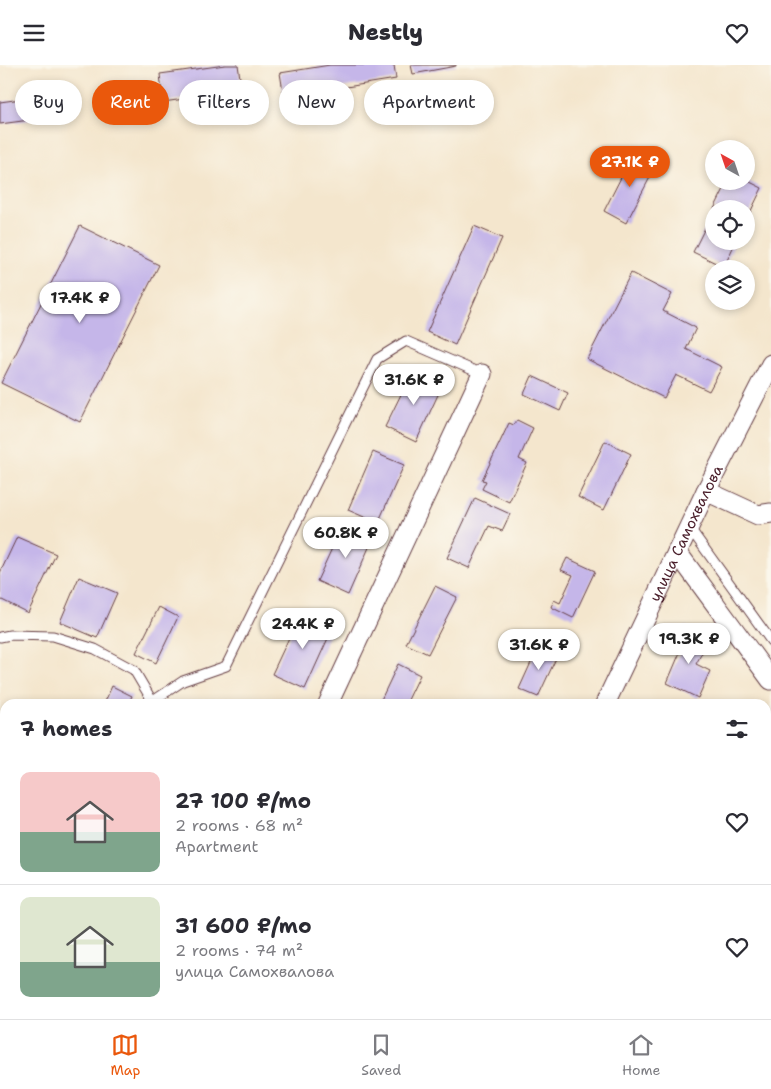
<!DOCTYPE html>
<meta charset="utf-8">
<style>
:root{--surface:#fff;--page:#f7f7f7;--text:#2b2b33;--muted:#7c7c81;--line:#e1e1e2;--accent:#ea580c}
body{margin:0;font-family:"Shantell Sans",sans-serif;background:var(--page);color:var(--text);height:100vh;display:flex;flex-direction:column;font-size:19px;white-space:nowrap}
*{box-sizing:border-box;margin:0}
p{font-size:16px;color:var(--muted)}
.icon{flex:none;width:28px;height:28px;fill:none;stroke:currentColor;stroke-width:2;stroke-linecap:round;stroke-linejoin:round}
.map{position:relative;flex:1;overflow:hidden}
.sheet{position:absolute;left:0px;top:634px;width:771px;height:321px;display:flex;flex-direction:column;background:var(--surface);border-radius:15px 15px 0 0;box-shadow:0 2px 8px #0003}
.sheet>*{flex:none}
.banner{position:absolute;left:15px;top:15px;width:500px;height:45px;display:flex;gap:10px}
.needle{width:32px;rotate:320deg}
.buttons{position:absolute;left:705px;top:75px;display:grid;gap:10px}
.buttons a{display:grid;place-items:center;width:50px;height:50px;border-radius:50%;background:var(--surface);box-shadow:0 2px 8px #0003;font-size:25px}
.price{position:absolute;translate:-50% -42px;padding:0 11px;border-radius:18px;background:#fff;color:#222;font-size:16px;line-height:32px;filter:drop-shadow(0 1px 2px #0008)}
.price::after{content:'';position:absolute;left:50%;top:30px;width:15px;height:11px;margin-left:-8px;background:inherit;clip-path:polygon(0 0,100% 0,50% 100%)}
.price.current{background:var(--accent);color:#fff}
ul{padding:0;list-style:none}
li{display:flex;align-items:center;gap:15px;height:125px;padding:0 20px}
li+li{border-top:1px solid var(--line)}
li span{display:grid;place-items:center;flex:none;width:140px;height:100px;border-radius:10px;color:#555}
li>.icon{margin-inline-start:auto}
span .icon{width:60px;height:60px;fill:#fffc;stroke-width:1}
li b{font-size:21px}
h2{display:flex;justify-content:space-between;align-items:center;height:60px;padding:0 20px;font-size:21px}
.chip{padding:0 18px;border-radius:22px;background:var(--surface);box-shadow:0 2px 8px #0003;font-size:18px;line-height:45px}
.chip.current{background:var(--accent);color:#fff}
header{display:flex;justify-content:space-between;align-items:center;height:65px;padding:0 20px;background:var(--surface);font-size:22px;font-weight:800}
.tabs{display:flex;justify-content:space-around;align-items:center;height:70px;border-top:1px solid var(--line);background:var(--surface);font-size:14px;color:var(--muted)}
.tabs a{display:grid;justify-items:center;gap:2px}
.tabs .current{color:var(--accent)}
.map>svg:first-child{display:block}
.building{fill:#c5b6e9}
.lines{fill:none;stroke-linecap:round;stroke-linejoin:round}
.lane-casing{stroke:#643d43;stroke-width:11}
.street-casing{stroke:#643d43;stroke-width:21}
.lane{stroke:#fff;stroke-width:9}
.street{stroke:#fff;stroke-width:19}
.labels{text-anchor:middle;stroke-width:4;stroke-linejoin:round;paint-order:stroke}
.street-label{font-size:15px;fill:#4a1f2b;stroke:#fbf7ec}
</style>
<header><svg class="icon" aria-label="menu" viewBox="0 0 24 24"><path d="M4 6h16M4 12h16M4 18h16"/></svg>Nestly<svg class="icon" aria-label="heart" viewBox="0 0 24 24"><path d="M12 20l-8-8c-3-5 5-10 8-4 3-6 11-1 8 4z"/></svg></header>
<div class="map">
<svg width="771" height="954" viewBox="0 0 771 954">
<rect width="100%" height="100%" fill="#fbf7ec"/>
<filter id="ink" filterUnits="userSpaceOnUse"><feTurbulence type="fractalNoise" baseFrequency=".02" numOctaves="2"/><feDisplacementMap in="SourceGraphic" scale="10" xChannelSelector="R" yChannelSelector="G"/><feConvolveMatrix kernelMatrix="1 2 1 2 8 2 1 2 1" color-interpolation-filters="sRGB"/></filter>
<filter id="wash" filterUnits="userSpaceOnUse"><feTurbulence type="fractalNoise" baseFrequency=".0096" numOctaves="4" result="noise"/><feDisplacementMap in="SourceGraphic" scale="20" xChannelSelector="R" yChannelSelector="G"/><feGaussianBlur stdDeviation="1.12" result="paint"/><feColorMatrix in="noise" values="0 0 0 0 0 0 0 0 0 0 0 0 0 0 0 0 0 1.4 0 .05"/><feComposite in="paint" operator="in"/></filter>
<g filter="url(#wash)">
<rect width="100%" height="100%" fill="#f4e6cd"/>
<g id="blocks">
<!-- building -->
<g class="building">
<polygon points="225,0 238,0 242,26 163,37 160,9"/>
<polygon points="330,0 394,0 396,14 284,32 280,8"/>
<polygon points="411,0 456,0 456,1 413,9"/>
<polygon points="64,28 67,50 0,59 0,37"/>
<polygon points="633,89 656,101 626,158 604,146"/>
<polygon points="746,115 762,123 746,156 746,144 714,144 728,116"/>
<polygon points="714,145 714,176 736,176 724,202 693,187"/>
<polygon points="80,161 159,200 80,357 1,318"/>
<polygon points="474,161 502,173 455,280 427,267"/>
<polygon points="631,208 672,229 663,246 696,263 686,284 722,302 709,326 676,310 664,333 587,294"/>
<polygon points="413,305 443,319 416,377 385,362"/>
<polygon points="532,311 568,328 560,346 524,329"/>
<polygon points="517,355 533,363 519,394 527,398 509,437 482,424 486,416 482,415 509,358 514,360"/>
<polygon points="605,376 631,389 604,445 578,432"/>
<polygon points="373,387 404,400 378,458 348,445"/>
<polygon points="475,433 510,449 502,466 489,461 469,503 447,493"/>
<polygon points="344,457 374,471 348,530 317,516"/>
<polygon points="17,472 56,489 28,548 0,534 0,508"/>
<polygon points="567,493 595,506 573,553 551,542 554,535 560,538 573,510 561,505"/>
<polygon points="79,512 117,528 97,573 60,557"/>
<polygon points="435,521 457,532 428,589 406,579"/>
<polygon points="159,542 178,552 156,598 136,588"/>
<polygon points="302,545 334,560 305,624 272,609"/>
<polygon points="686,561 704,584 696,599 710,606 698,633 667,618 681,585 673,578"/>
<polygon points="539,580 558,589 538,632 519,624"/>
<polygon points="398,599 420,610 406,639 379,639"/>
<polygon points="112,621 132,631 128,639 104,639"/>
<polygon points="766,692 771,698 771,748 766,742"/>
<polygon points="164,950 227,950 225,954 166,954 163,952"/>
<polygon points="510,950 546,950 548,951 547,954 508,954"/>
<polygon points="709,950 747,950 750,954 712,954"/>
</g>
</g>
</g>
<g filter="url(#ink)">
<use href="#blocks" fill-opacity="0" stroke="#643d43" stroke-width="1"/>
<g class="lines">
<!-- lane casing -->
<g class="lane-casing">
<g id="lane">
<polyline points="689,462 771,576"/>
<polyline points="0,572 10,570 53,571 95,584 134,605 154,639"/>
<polyline points="153,636 183,616 226,601 377,294 406,276 482,309"/>
</g>
</g>
<!-- street casing -->
<g class="street-casing">
<g id="street">
<polyline points="706,426 758,450 771,448"/>
<polyline points="677,487 771,615"/>
<polyline points="328,639 482,309"/>
<path id="s1" d="M605,639L706,426L771,299"/>
<polyline points="328,950 333,954"/>
<polyline points="661,950 664,954"/>
<polyline points="448,954 450,950"/>
</g>
</g>
<!-- lane -->
<use href="#lane" class="lane"/>
<!-- street -->
<use href="#street" class="street"/>
</g>
</g>
<g class="labels">
<!-- street labels -->
<g class="street-label">
<text dy="5" stroke="none"><textPath href="#s1" startOffset="189">улица Самохвалова</textPath></text>
</g>
</g>
</svg>
<div class="buttons">
<a><svg class="needle" viewBox="-14 -14 28 28"><path d="M0-13l5 13h-10z" fill="#e53935"/><path d="M0 13l5-13h-10z" fill="#7c7c81"/></svg></a>
<a><svg class="icon" aria-label="locate" viewBox="0 0 24 24"><circle cx="12" cy="12" r="6"/><path d="M12 2v4M12 18v4M2 12h4M18 12h4"/></svg></a>
<a><svg class="icon" aria-label="layers" viewBox="0 0 24 24"><path d="M12 4l9 5-9 5-9-5zM3 14l9 5 9-5"/></svg></a>
</div>
<b class="price current" style="left:630px;top:123px">27.1K ₽</b>
<b class="price" style="left:80px;top:259px">17.4K ₽</b>
<b class="price" style="left:414px;top:341px">31.6K ₽</b>
<b class="price" style="left:346px;top:494px">60.8K ₽</b>
<b class="price" style="left:303px;top:585px">24.4K ₽</b>
<b class="price" style="left:689px;top:600px">19.3K ₽</b>
<b class="price" style="left:539px;top:606px">31.6K ₽</b>
<div class="banner">
<a class="chip">Buy</a>
<a class="chip current">Rent</a>
<a class="chip">Filters</a>
<a class="chip">New</a>
<a class="chip">Apartment</a>
</div>
<section class="sheet">
<h2>7 homes<svg class="icon" aria-label="filters" viewBox="0 0 24 24"><path d="M4 7h16M4 17h16"/><circle cx="9" cy="7" r="2"/><circle cx="15" cy="17" r="2"/></svg></h2>
<ul>
<li><span style="background:linear-gradient(#f6c9c9 60%,#7fa58c 0)"><svg class="icon" aria-label="home" viewBox="0 0 24 24"><path d="M3 11l9-7 9 7M6 9v11h12V9"/></svg></span><div><b>27 100 ₽/mo</b><p>2 rooms · 68 m²</p><p>Apartment</p></div><svg class="icon" aria-label="heart" viewBox="0 0 24 24"><path d="M12 20l-8-8c-3-5 5-10 8-4 3-6 11-1 8 4z"/></svg></li>
<li><span style="background:linear-gradient(#dfe7d0 65%,#7fa58c 0)"><svg class="icon" aria-label="home" viewBox="0 0 24 24"><path d="M3 11l9-7 9 7M6 9v11h12V9"/></svg></span><div><b>31 600 ₽/mo</b><p>2 rooms · 74 m²</p><p>улица Самохвалова</p></div><svg class="icon" aria-label="heart" viewBox="0 0 24 24"><path d="M12 20l-8-8c-3-5 5-10 8-4 3-6 11-1 8 4z"/></svg></li>
</ul>
</section>
</div>
<nav class="tabs">
<a class="current"><svg class="icon" aria-label="map" viewBox="0 0 24 24"><path d="M3 6l6-2 6 2 6-2v14l-6 2-6-2-6 2zM9 4v14M15 6v14"/></svg>Map</a>
<a><svg class="icon" aria-label="saved" viewBox="0 0 24 24"><path d="M7 4h10v16l-5-4-5 4z"/></svg>Saved</a>
<a><svg class="icon" aria-label="home" viewBox="0 0 24 24"><path d="M3 11l9-7 9 7M6 9v11h12V9"/></svg>Home</a>
</nav>
